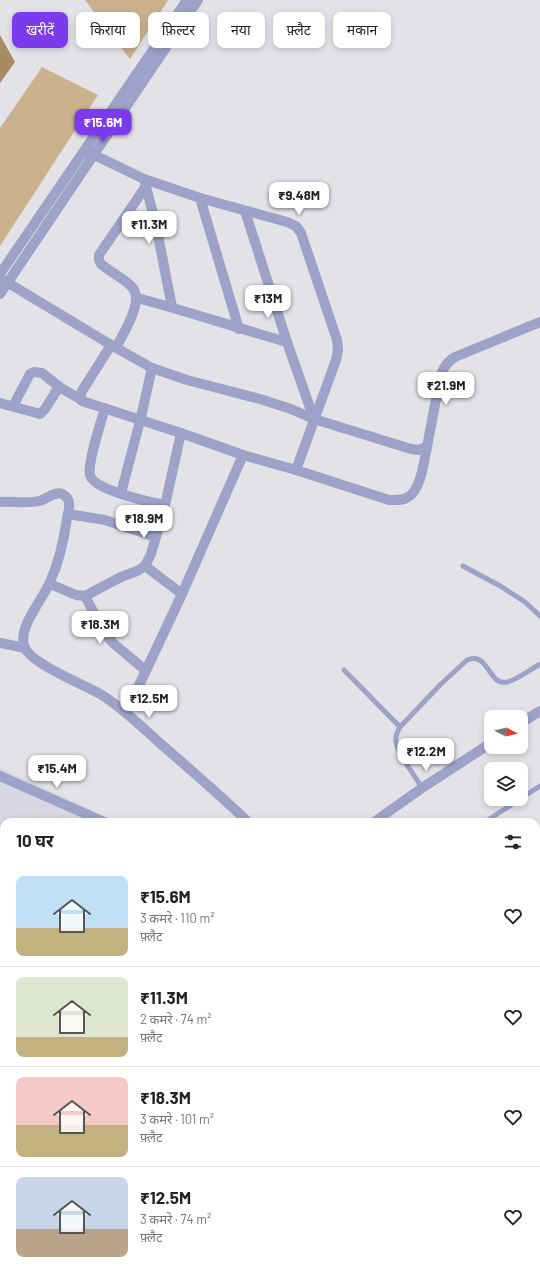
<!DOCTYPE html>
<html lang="hi">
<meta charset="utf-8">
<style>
:root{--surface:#fff;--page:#f2f2f2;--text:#222;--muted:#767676;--line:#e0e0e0;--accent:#7c3aed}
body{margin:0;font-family:Barlow,"Noto Sans Devanagari",sans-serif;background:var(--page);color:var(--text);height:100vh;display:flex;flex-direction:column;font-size:15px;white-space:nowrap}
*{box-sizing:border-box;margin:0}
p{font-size:13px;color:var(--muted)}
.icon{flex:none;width:22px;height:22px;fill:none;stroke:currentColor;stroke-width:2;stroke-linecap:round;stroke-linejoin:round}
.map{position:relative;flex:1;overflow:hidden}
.details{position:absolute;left:0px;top:818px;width:540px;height:456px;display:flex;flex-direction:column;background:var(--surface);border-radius:12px 12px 0 0;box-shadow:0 2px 6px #0003}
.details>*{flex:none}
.hud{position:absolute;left:12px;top:12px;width:516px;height:36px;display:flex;gap:8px}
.needle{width:26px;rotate:97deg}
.tools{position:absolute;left:484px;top:710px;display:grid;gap:8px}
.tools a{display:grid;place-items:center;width:44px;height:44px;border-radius:8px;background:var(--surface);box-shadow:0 2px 6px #0003;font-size:20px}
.price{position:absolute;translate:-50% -34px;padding:0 9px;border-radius:8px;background:#fff;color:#222;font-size:13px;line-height:26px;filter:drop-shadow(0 1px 2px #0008)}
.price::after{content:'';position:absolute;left:50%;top:24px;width:12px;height:9px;margin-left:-6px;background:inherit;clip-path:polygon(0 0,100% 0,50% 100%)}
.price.selected{background:var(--accent);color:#fff}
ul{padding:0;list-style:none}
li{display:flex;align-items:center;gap:12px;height:100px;padding:0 16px}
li+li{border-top:1px solid var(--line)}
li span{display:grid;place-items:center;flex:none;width:112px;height:80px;border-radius:8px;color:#555}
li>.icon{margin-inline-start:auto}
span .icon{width:48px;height:48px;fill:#fffc;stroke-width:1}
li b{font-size:17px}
h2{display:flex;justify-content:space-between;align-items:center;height:48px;padding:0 16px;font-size:17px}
.chip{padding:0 14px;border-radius:8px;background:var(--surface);box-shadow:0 2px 6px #0003;font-size:14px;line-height:36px}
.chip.selected{background:var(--accent);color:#fff}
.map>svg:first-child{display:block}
.built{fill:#d6d7e2}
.green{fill:#cab28f}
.water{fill:#a88c61}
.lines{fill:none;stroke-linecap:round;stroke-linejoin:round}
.service{stroke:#9ea1c8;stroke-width:5}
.minor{stroke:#9ea1c8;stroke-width:10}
.tertiary{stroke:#9ea1c8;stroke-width:10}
</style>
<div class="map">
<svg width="540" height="1274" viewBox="0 0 540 1274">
<rect width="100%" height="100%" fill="#e3e3e7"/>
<!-- built -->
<polygon class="built" points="0,768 118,822 4,822 4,1270 536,1270 536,997 540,1003 540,1274 0,1274"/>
<!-- green -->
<g class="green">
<polygon points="85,0 168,0 130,59"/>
<polygon points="42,67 98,95 0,246 0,128"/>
</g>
<!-- water -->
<polygon class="water" points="0,35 15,62 0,83"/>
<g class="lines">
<!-- service -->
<g class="service">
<polyline points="463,566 502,587 525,602 540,616"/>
<polyline points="344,670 400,727"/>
<path d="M422,788C415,776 399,756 396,742C395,737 397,732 400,727L441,684L467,660C489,651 488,686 507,682C517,680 531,669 540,664"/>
<polyline points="521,798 540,786"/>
<polyline points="485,822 520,799"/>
<polyline points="0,1050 4,1048"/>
<polyline points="0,1075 4,1072"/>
<polyline points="0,1196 4,1202"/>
<polyline points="536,1209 540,1208"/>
<polyline points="400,1274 406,1270"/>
</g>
<!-- minor -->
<g class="minor">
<polyline points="86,151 144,179 200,198 287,222 296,226 301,233 337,340 338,350 336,360 296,470"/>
<polyline points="145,183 156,225 172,307"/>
<polyline points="200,198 239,329"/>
<polyline points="245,211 287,342 314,419"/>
<path d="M0,278L111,345L152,368L187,380L260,399L291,409L314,419L411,449L418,450L427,447L440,378C443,368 446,363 455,357L540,322"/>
<path d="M137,298C187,311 237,328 287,342"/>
<path d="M111,345L82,391L80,399L82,401L181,433L243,455L296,470L389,500C396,500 402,501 408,497C421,490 424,461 427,447"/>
<path d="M116,348C123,333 146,300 131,286C122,277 110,272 101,264L99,260V255L146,186"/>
<polyline points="0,403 40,414 45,409 57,390 61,388 80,399"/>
<polyline points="13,406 30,374 34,372 42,373 61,388"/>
<path d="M105,408C101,422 87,464 90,475C93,490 150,502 165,505"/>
<polyline points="121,493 140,421 152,368"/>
<path d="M0,502C13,501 27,504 39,501C47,499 54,491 62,494C66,496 69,499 69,503C70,508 68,513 67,518C64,540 59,562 50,582C43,600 16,628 25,648C32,664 85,685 102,695C124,709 143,728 162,745C191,770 220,795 248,822"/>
<polyline points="68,514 105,520 156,537"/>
<polyline points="145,566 182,594"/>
<polyline points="50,584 76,595 85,596 121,577 137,571 145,566 151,554 165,505 181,433"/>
<polyline points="85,596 104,632 113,643 145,670"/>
<polyline points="0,643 25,648"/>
<polyline points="126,713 182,594 243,455"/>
<polyline points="536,999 540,1005"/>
</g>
<!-- tertiary -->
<g class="tertiary">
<polyline points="0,274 187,0"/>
<polyline points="0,294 198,0"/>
<polyline points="521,723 540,711"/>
<polyline points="0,776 104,822"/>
<polyline points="374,822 422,788 491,743"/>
</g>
</g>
</svg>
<div class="tools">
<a><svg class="needle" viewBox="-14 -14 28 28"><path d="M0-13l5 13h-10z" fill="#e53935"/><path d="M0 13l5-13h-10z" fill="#767676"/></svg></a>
<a><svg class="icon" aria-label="layers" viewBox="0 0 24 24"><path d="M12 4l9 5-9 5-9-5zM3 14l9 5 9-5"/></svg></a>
</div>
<b class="price selected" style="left:103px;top:143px">₹15.6M</b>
<b class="price" style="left:299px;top:216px">₹9.48M</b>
<b class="price" style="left:149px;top:245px">₹11.3M</b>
<b class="price" style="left:268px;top:319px">₹13M</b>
<b class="price" style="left:446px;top:406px">₹21.9M</b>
<b class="price" style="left:144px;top:539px">₹18.9M</b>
<b class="price" style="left:100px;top:645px">₹18.3M</b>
<b class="price" style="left:149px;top:719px">₹12.5M</b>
<b class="price" style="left:426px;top:772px">₹12.2M</b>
<b class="price" style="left:57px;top:789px">₹15.4M</b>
<div class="hud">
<a class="chip selected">खरीदें</a>
<a class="chip">किराया</a>
<a class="chip">फ़िल्टर</a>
<a class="chip">नया</a>
<a class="chip">फ़्लैट</a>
<a class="chip">मकान</a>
</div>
<section class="details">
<h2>10 घर<svg class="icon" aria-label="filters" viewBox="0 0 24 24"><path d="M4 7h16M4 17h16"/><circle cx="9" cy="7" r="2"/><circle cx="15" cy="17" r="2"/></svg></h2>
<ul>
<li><span style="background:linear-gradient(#bfe0f5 65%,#c2b280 0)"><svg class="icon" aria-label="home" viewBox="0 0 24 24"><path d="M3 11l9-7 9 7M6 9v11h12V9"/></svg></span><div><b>₹15.6M</b><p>3 कमरे · 110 m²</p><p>फ़्लैट</p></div><svg class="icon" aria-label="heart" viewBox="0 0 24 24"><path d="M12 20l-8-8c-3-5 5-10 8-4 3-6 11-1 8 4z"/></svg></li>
<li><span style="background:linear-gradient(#dfe7d0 75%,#c2b280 0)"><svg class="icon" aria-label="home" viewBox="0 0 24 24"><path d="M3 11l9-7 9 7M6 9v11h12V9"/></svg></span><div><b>₹11.3M</b><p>2 कमरे · 74 m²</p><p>फ़्लैट</p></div><svg class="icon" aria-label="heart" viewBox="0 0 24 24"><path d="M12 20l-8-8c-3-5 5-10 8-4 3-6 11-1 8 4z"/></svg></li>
<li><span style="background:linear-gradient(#f6c9c9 60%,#c2b280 0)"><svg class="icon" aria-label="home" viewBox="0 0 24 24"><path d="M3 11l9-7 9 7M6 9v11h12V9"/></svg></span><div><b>₹18.3M</b><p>3 कमरे · 101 m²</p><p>फ़्लैट</p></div><svg class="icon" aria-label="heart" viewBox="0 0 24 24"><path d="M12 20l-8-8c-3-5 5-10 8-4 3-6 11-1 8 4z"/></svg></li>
<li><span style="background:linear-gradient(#c9d6e8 65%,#b9a48a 0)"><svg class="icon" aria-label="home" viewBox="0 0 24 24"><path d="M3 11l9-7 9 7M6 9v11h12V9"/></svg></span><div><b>₹12.5M</b><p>3 कमरे · 74 m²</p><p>फ़्लैट</p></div><svg class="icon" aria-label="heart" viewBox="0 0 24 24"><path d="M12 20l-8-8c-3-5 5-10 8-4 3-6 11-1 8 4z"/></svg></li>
</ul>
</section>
</div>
